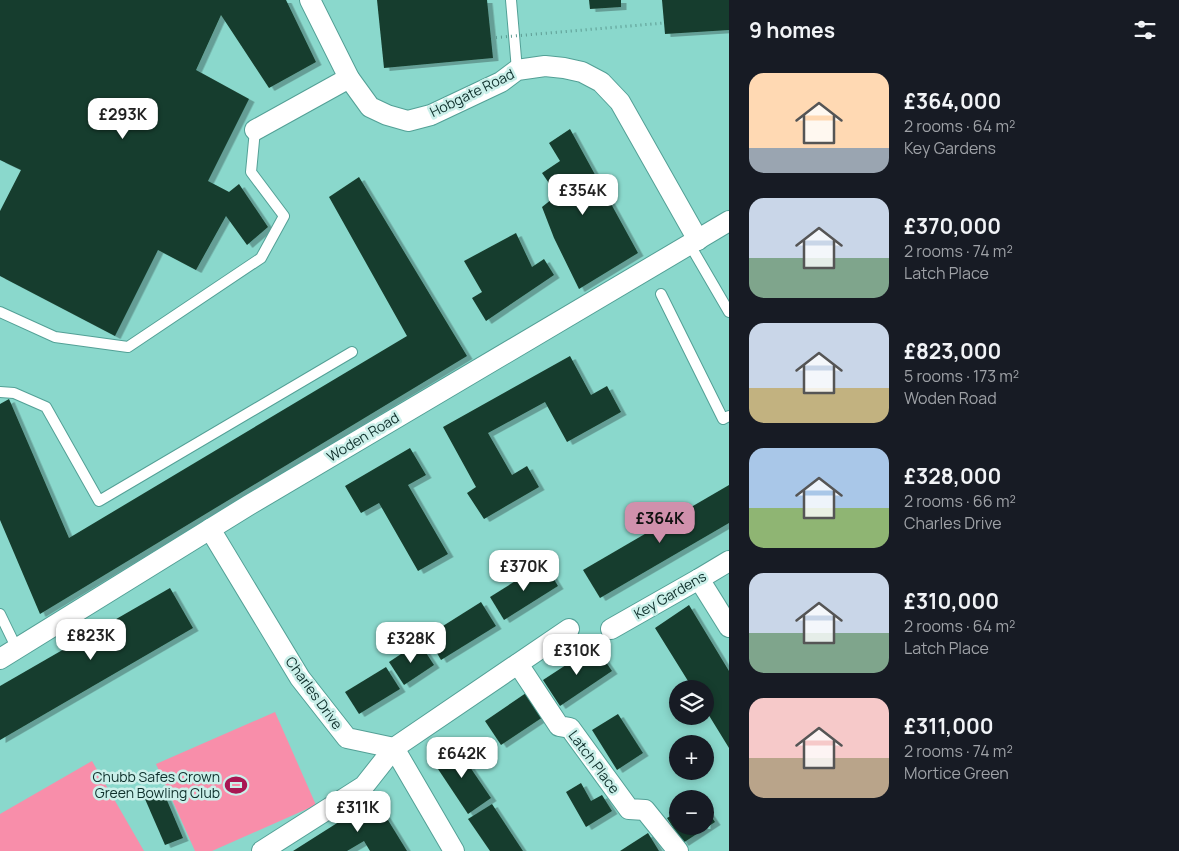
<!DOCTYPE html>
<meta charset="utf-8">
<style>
:root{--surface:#171b24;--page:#20242c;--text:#f1f3f6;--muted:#9ea1a6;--accent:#d090ac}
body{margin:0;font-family:Manrope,sans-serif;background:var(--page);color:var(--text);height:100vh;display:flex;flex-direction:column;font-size:19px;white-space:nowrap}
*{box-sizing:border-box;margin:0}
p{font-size:16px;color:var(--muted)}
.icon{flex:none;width:28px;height:28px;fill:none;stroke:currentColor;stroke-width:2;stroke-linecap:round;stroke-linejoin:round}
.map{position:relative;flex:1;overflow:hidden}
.sheet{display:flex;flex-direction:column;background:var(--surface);width:450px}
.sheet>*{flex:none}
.fabs{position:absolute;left:669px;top:680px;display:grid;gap:10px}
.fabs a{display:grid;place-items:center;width:45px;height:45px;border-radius:50%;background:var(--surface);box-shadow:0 2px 8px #0003;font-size:25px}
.price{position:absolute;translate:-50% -42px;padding:0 11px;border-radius:10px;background:#fff;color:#222;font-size:16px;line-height:32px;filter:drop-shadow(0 1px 2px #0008)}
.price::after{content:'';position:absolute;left:50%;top:30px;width:15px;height:11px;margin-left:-8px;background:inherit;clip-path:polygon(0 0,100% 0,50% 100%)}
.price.on{background:var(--accent);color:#111}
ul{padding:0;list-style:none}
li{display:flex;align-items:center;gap:15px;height:125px;padding:0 20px}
li span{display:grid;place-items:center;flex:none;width:140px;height:100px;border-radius:15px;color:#555}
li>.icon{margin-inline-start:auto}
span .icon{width:60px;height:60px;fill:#fffc;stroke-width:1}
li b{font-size:21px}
h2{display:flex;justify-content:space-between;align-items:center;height:60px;padding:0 20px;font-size:21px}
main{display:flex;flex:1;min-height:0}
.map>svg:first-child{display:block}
.green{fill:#f88eaa}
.building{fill:#173d2d;filter:url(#shadow)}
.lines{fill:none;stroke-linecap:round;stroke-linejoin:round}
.lane-casing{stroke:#53a096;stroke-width:12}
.street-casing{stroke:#53a096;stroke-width:22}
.lane{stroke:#fff;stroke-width:10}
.street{stroke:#fff;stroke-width:20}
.path-bridge{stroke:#5d9b92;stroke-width:3;stroke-dasharray:1 4;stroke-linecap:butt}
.labels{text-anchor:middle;stroke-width:5;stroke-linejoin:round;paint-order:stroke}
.street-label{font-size:14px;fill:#0e2f2b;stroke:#cbf0ea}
.poi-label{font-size:14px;fill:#0e2f2b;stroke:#cbf0ea;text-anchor:end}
</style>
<main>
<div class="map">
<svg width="729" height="851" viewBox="0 0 729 851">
<defs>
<filter id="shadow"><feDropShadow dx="5.5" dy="3" stdDeviation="0" flood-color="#0004"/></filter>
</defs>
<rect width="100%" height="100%" fill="#8ad8cc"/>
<!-- green -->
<g class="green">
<polygon points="275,712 316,805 212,851 195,851 156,764"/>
<polygon points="92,761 144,851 0,851 0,814"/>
</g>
<!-- building -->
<g class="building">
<polygon points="0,0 286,0 316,62 269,88 221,15 196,70 249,99 208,181 229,192 239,184 268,227 247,245 226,216 196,270 158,250 115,336 0,276 0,211 21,170 0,160"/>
<polygon points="377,0 487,0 493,58 384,68"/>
<polygon points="589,0 621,0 621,7 590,9"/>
<polygon points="662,0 729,0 729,30 665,34"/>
<polygon points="570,129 638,253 579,289 554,238 542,207 557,195 542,173 560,161 549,143"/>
<polygon points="359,177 467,356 40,614 0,520 0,404 9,399 69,538 407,336 329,197"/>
<polygon points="516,233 532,267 544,259 554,275 486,321 472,298 482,292 464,261"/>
<polygon points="570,356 591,395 607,386 621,412 567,442 545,402 488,433 512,475 527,466 539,487 484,519 467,493 476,487 443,427"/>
<polygon points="410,448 426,475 408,485 448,554 418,571 379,503 361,513 345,486"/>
<polygon points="729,485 729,523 600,598 583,570"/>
<polygon points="544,563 558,586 504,620 490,597"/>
<polygon points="170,588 193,628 0,740 0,686"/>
<polygon points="481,602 496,626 441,660 427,636"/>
<polygon points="689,605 729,671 729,748 705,709 705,689 693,689 655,628"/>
<polygon points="419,642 434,665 404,685 389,662"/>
<polygon points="595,646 612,671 560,706 543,680"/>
<polygon points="386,667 400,689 359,714 345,692"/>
<polygon points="526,693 543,717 501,745 485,721"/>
<polygon points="618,714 643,753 617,770 592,730"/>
<polygon points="455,745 491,798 468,814 432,760"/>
<polygon points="581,783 591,801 602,795 612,811 586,827 566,792"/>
<polygon points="163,791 183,838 165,845 145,799"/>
<polygon points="375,799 407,851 370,851 364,841 347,851 293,851"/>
<polygon points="492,804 523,851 490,851 468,819"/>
<polygon points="705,807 715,822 683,843 667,818 678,812 678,826 705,826"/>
<polygon points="648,833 659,851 620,851"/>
</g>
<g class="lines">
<!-- lane casing -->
<g class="lane-casing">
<g id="lane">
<polyline points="511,0 517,70"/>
<polyline points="690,245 729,312"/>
<polyline points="661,294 723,419 729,416"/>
<polyline points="0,312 55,337 128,347 261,258 284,216 251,172 255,130"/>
<polyline points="0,392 14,393 46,407 99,501 352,352"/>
<polyline points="0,614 17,649"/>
</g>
</g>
<!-- street casing -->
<g class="street-casing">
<g id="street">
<polyline points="310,0 349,78 370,107 387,115 408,121 431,115 501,82 517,70 545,66 564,68 582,72 601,82 620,102 698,240"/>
<polyline points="255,130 349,78"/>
<polyline points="210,529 300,678 347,738 394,748 454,851"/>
<polyline points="699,579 729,627"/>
<polyline points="611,629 699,579 729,561"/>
<polyline points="0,659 249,505 729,221"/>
<polyline points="518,664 559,726 570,728 629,809 645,810 678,851"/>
<polyline points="262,851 364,786 394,748 569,629"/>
</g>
</g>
<!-- lane -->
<use href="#lane" class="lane"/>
<!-- street -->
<use href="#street" class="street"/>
<!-- path-bridge -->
<polyline class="path-bridge" points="491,38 664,23"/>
</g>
<!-- icons -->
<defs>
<g id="stadium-bare" transform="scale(1.725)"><path d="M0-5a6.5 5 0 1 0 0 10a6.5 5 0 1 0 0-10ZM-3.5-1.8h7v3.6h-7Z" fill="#a81752" stroke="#cbf0ea" stroke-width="2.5" paint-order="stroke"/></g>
</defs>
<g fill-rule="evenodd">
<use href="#stadium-bare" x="236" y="785"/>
</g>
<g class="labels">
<!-- street labels -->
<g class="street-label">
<text transform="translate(472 93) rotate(-26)" y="5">Hobgate Road</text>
<text transform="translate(363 437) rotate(-31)" y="5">Woden Road</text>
<text transform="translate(670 595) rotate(-30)" y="5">Key Gardens</text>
<text transform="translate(314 693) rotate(54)" y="5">Charles Drive</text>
<text transform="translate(594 762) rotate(53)" y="5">Latch Place</text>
</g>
<!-- poi labels -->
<g class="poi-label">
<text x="220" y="782">Chubb Safes Crown<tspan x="220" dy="16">Green Bowling Club</tspan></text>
</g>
</g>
</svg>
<div class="fabs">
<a><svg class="icon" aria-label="layers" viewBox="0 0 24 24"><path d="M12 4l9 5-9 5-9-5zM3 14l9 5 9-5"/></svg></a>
<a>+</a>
<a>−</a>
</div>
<b class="price" style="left:123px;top:140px">£293K</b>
<b class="price" style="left:583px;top:216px">£354K</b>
<b class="price on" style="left:660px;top:544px">£364K</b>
<b class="price" style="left:524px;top:592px">£370K</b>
<b class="price" style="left:91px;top:661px">£823K</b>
<b class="price" style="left:411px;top:664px">£328K</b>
<b class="price" style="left:577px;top:676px">£310K</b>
<b class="price" style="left:462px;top:779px">£642K</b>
<b class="price" style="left:358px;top:833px">£311K</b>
</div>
<section class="sheet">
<h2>9 homes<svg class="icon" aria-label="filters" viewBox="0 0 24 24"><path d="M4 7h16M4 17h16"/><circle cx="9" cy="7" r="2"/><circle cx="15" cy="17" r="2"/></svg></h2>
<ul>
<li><span style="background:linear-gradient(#ffd9b3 75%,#9aa5b1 0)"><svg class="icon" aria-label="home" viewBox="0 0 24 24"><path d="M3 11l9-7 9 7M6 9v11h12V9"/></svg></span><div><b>£364,000</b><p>2 rooms · 64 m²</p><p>Key Gardens</p></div></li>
<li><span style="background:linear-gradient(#c9d6e8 60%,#7fa58c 0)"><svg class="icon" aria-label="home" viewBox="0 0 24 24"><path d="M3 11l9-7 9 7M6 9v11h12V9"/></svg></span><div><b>£370,000</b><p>2 rooms · 74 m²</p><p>Latch Place</p></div></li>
<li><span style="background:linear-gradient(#c9d6e8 65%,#c2b280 0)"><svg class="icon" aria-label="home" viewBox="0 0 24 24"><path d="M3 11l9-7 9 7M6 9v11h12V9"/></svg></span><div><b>£823,000</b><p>5 rooms · 173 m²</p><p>Woden Road</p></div></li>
<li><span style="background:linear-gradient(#a9c7e8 60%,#8fb573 0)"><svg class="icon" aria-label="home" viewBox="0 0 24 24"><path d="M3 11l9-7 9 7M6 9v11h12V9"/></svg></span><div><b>£328,000</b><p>2 rooms · 66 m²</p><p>Charles Drive</p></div></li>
<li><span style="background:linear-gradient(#c9d6e8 60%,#7fa58c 0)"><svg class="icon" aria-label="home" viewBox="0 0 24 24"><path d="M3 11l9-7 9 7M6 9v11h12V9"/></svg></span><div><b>£310,000</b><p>2 rooms · 64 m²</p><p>Latch Place</p></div></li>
<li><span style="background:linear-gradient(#f6c9c9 60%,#b9a48a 0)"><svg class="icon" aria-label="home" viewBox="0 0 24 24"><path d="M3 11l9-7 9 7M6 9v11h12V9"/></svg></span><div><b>£311,000</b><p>2 rooms · 74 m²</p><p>Mortice Green</p></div></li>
</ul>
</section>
</main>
